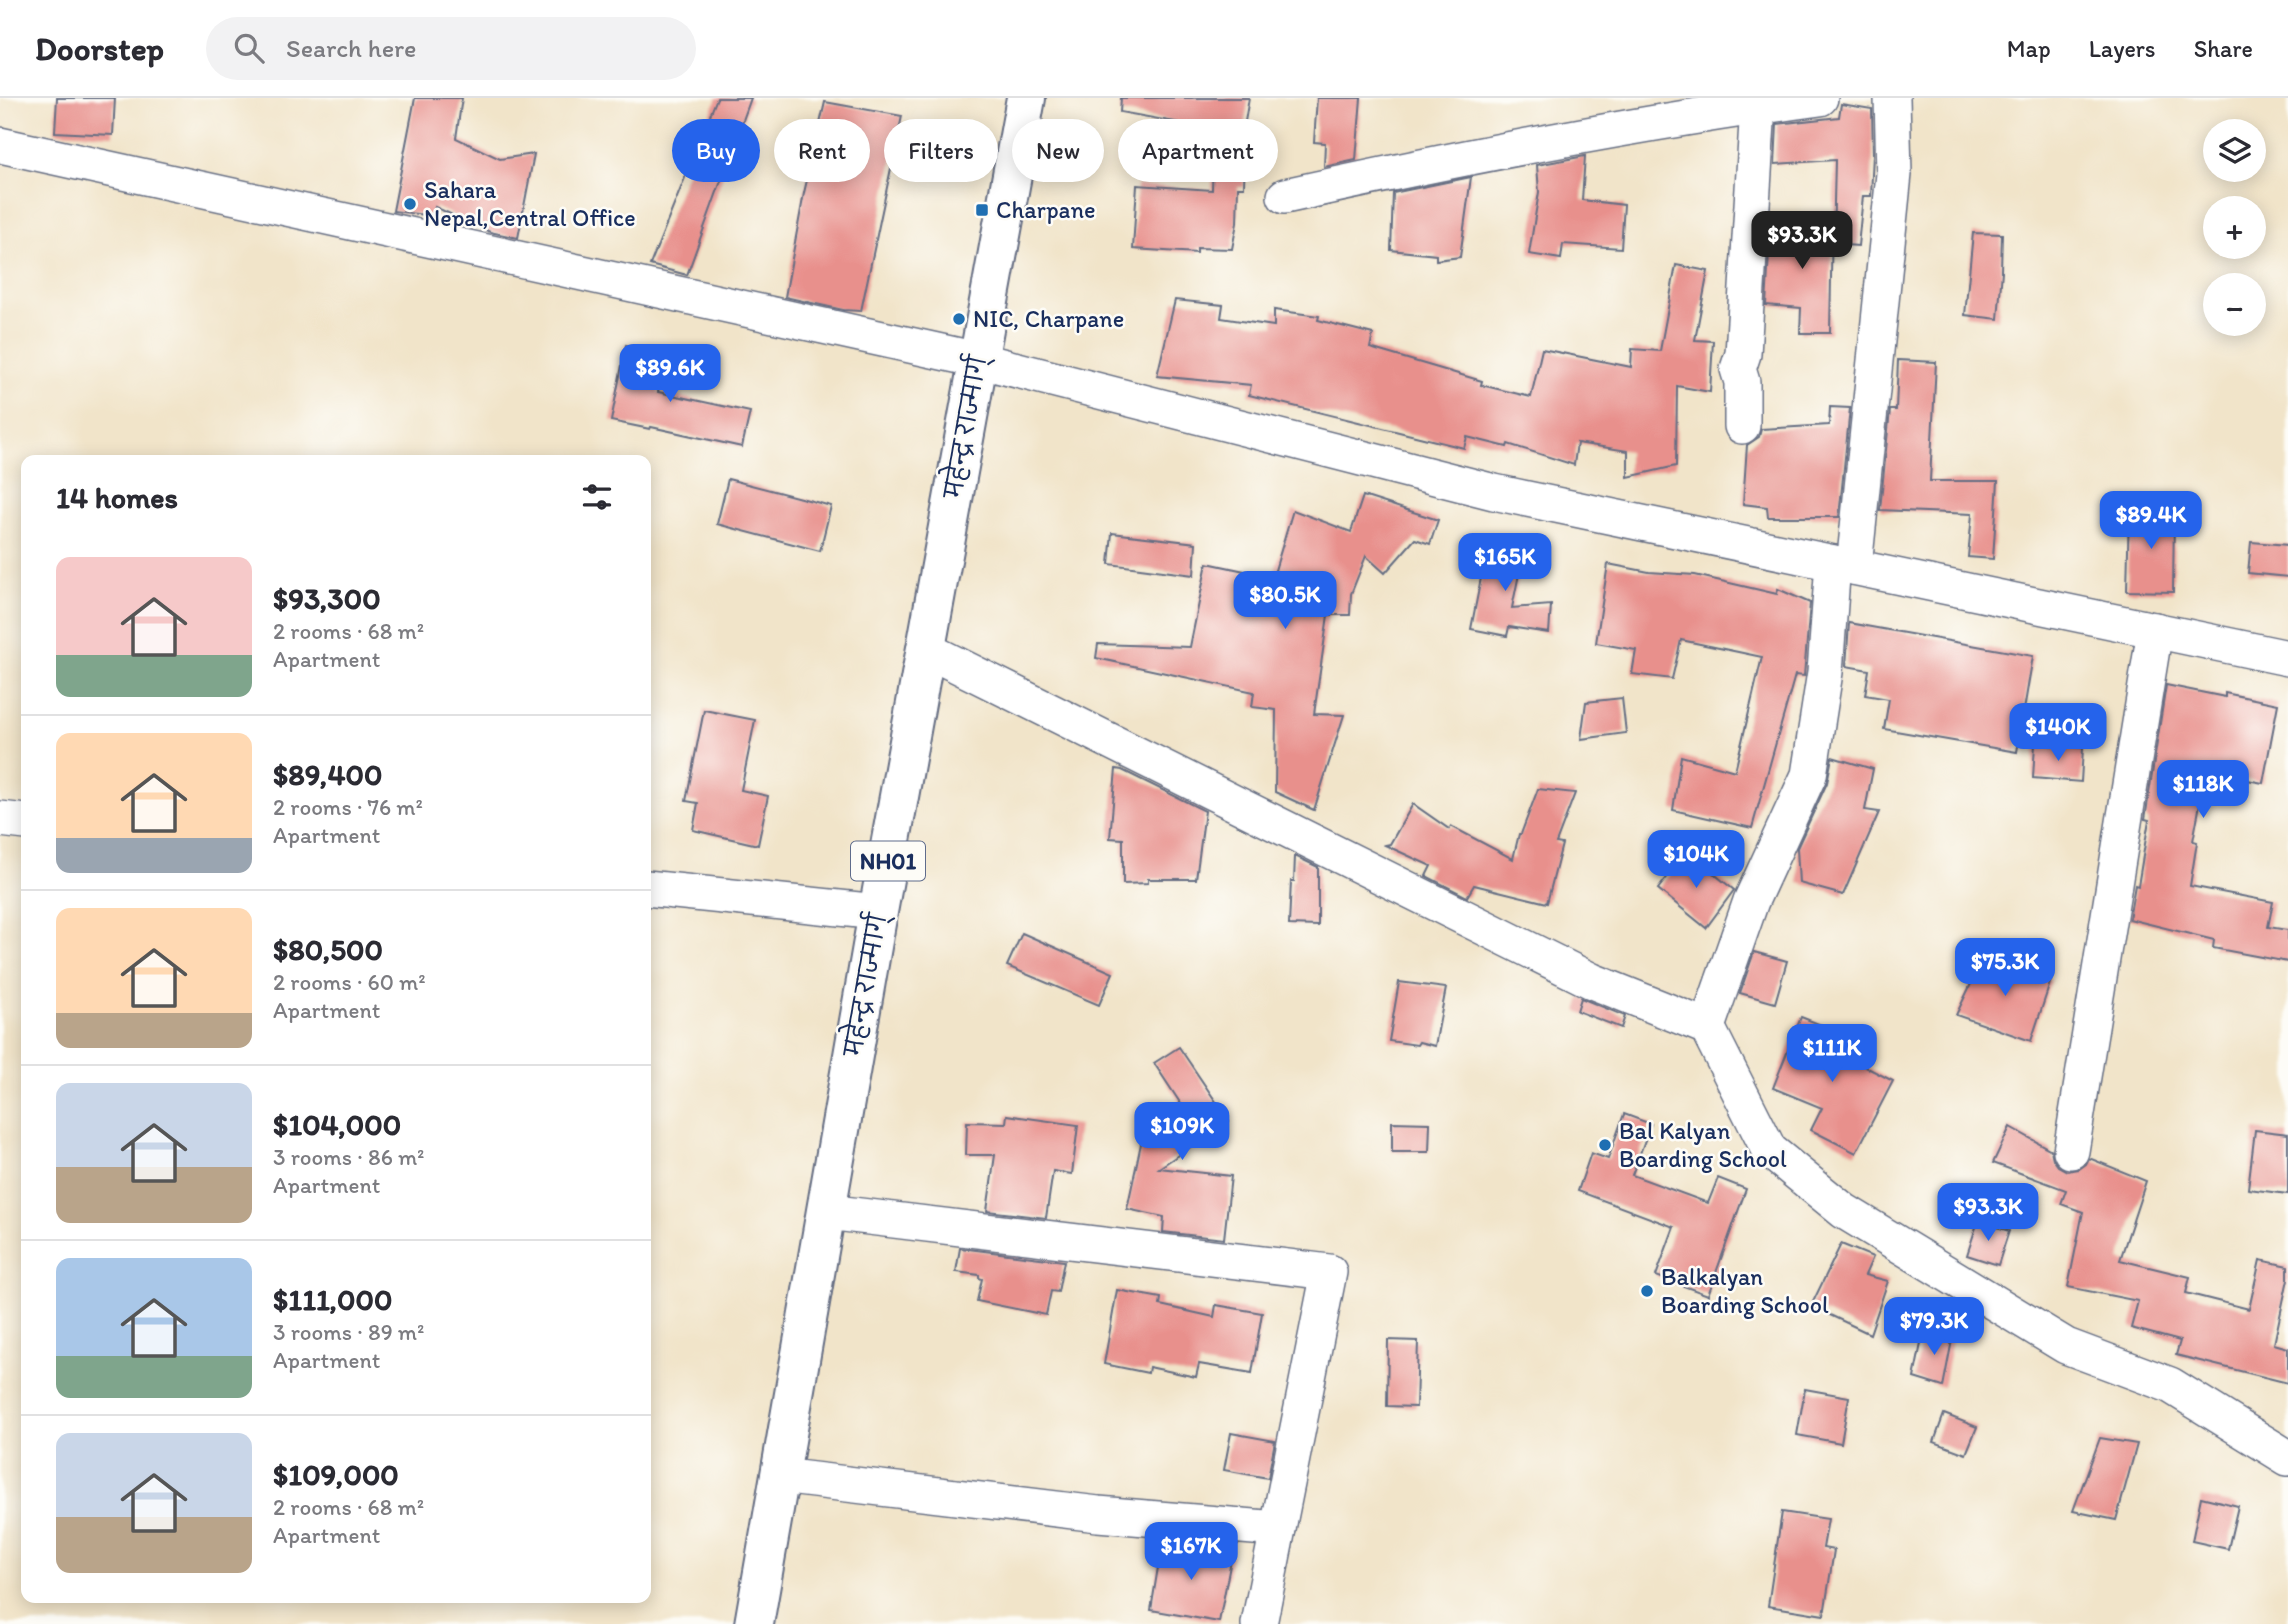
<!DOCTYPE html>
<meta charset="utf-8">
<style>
:root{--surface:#fff;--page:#f2f2f3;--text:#2b2b33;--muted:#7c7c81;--line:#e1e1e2;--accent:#2563eb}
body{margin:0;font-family:Itim,"Playpen Sans Deva",sans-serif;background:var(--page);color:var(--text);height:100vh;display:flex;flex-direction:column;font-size:26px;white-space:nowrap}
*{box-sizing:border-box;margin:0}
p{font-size:23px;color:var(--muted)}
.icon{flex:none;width:38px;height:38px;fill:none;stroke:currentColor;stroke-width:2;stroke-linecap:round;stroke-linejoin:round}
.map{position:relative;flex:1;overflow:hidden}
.details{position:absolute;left:21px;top:357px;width:630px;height:1148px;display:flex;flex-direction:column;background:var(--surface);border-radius:14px;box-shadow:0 4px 18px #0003}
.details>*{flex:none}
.guide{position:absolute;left:672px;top:21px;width:665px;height:63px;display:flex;gap:14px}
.buttons{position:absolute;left:2203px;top:21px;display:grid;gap:14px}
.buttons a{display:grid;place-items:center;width:63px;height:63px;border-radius:50%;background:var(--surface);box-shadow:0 4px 18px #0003;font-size:35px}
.price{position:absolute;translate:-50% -60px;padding:0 16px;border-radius:14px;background:var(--accent);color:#fff;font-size:23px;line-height:46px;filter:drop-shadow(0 2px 4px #0008)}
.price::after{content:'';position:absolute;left:50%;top:42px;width:21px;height:16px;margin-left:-10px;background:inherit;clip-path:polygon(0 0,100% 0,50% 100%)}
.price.selected{background:#222;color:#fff}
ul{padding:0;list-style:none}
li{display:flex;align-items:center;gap:21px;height:175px;padding:0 35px}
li+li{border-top:2px solid var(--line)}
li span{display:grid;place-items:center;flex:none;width:196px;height:140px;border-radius:14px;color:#555}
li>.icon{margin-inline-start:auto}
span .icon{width:84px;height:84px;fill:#fffc;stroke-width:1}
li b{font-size:30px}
h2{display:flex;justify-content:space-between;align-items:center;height:84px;padding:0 35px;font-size:30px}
.tag{padding:0 24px;border-radius:32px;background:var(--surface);box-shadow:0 4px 18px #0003;font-size:24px;line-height:63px}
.tag.selected{background:var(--accent);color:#fff}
header{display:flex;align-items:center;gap:42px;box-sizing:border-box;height:98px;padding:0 35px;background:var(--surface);border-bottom:2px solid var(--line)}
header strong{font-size:33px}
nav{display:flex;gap:38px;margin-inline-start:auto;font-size:24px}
.search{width:490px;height:63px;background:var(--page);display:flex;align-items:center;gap:18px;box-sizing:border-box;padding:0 24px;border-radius:38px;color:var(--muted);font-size:26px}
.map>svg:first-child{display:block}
.building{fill:#e8908c}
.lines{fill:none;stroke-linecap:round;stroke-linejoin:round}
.minor-casing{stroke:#666e83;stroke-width:38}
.highway-casing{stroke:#666e83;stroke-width:42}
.minor{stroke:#fff;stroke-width:35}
.highway{stroke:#fff;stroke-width:38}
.poi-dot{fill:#1f6fb2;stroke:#fdfcf7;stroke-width:2.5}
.labels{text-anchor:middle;stroke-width:5;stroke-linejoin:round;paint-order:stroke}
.shield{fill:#fdfcf7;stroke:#5f6c8c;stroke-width:2}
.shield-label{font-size:23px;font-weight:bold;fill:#1b2f5e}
.poi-label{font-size:24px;fill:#1b2f5e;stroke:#fdfcf7;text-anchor:start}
.street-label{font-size:24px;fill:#1b2f5e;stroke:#fdfcf7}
</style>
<header>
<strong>Doorstep</strong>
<div class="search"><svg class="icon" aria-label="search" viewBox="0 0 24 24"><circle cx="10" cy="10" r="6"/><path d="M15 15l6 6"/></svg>Search here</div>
<nav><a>Map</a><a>Layers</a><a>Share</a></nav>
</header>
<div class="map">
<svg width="2288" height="1526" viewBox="0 0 2288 1526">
<rect width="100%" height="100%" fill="#fdfcf7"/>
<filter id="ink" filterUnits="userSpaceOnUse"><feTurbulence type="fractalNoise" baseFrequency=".0143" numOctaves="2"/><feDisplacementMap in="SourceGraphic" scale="14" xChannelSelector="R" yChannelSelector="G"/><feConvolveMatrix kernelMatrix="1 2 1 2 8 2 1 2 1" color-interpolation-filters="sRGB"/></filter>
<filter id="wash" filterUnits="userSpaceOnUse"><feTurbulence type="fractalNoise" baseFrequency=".00686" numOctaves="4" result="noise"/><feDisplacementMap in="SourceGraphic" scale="28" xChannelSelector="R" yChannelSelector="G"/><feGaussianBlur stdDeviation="1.57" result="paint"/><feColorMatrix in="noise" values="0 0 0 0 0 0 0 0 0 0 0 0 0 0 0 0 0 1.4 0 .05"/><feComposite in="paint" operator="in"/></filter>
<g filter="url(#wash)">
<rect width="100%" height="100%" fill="#f1e4c9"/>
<g id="blocks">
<!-- building -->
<g class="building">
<polygon points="57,0 115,0 113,37 55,34"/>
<polygon points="415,0 462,0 456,40 500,61 534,56 518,140 490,134 435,109 433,118 393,113"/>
<polygon points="717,0 751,0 687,177 650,167"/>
<polygon points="1121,0 1249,0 1240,53 1245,53 1244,89 1238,89 1237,125 1232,151 1197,150 1197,155 1133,151 1137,87 1212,92 1214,31 1120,14"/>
<polygon points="1317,0 1361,0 1356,62 1324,69 1325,45 1314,44"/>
<polygon points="825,4 902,18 861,213 843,212 785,199 804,95"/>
<polygon points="1841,6 1872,11 1873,56 1871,98 1863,98 1858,148 1833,146 1835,62 1775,66 1777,26 1839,19"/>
<polygon points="1585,58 1582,102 1624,107 1621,150 1563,146 1561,161 1529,156 1539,94 1537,67"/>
<polygon points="1471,79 1460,159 1436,162 1436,157 1391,152 1393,95"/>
<polygon points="1771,121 1832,123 1830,235 1800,235 1801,210 1766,207"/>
<polygon points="1973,135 2002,136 2001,173 2002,173 1998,221 1965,217"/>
<polygon points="1676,167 1708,173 1695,242 1713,243 1710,294 1677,288 1676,368 1628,379 1628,353 1577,345 1574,367 1508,346 1507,349 1467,339 1464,350 1249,297 1251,287 1157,278 1175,202 1223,207 1221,220 1274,228 1274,212 1319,218 1318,222 1373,236 1370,250 1482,283 1481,287 1531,299 1542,251 1631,269 1632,251 1660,253"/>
<polygon points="626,247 665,255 658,294 750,314 742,349 651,329 650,331 611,323"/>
<polygon points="1898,262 1936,264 1930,383 1998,383 1993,461 1968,459 1972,416 1880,412 1890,312 1896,312"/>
<polygon points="1830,309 1850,310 1839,419 1768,419 1767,409 1743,406 1747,347 1759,339 1761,331 1829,327"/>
<polygon points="728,381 831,408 820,453 717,426"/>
<polygon points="1363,398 1438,422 1430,446 1415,441 1385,475 1366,458 1351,496 1350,517 1328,517 1314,616 1344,617 1314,712 1275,694 1276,612 1252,609 1254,594 1096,560 1098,546 1190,549 1207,465 1273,479 1293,412 1351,434"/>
<polygon points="2129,412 2174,413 2173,494 2127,493"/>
<polygon points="1112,435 1196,445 1194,477 1109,466"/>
<polygon points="1489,439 1525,447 1512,510 1551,507 1549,535 1509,529 1507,538 1471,531"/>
<polygon points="2251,444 2288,447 2288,479 2248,475"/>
<polygon points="1608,466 1649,474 1695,477 1777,496 1778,491 1810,505 1804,578 1795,577 1752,730 1673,712 1681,658 1735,673 1762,559 1681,542 1672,581 1632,576 1636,552 1596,545"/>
<polygon points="1849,525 2033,558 2017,654 1884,631 1889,601 1865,597 1869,572 1846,568"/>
<polygon points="2166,587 2225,599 2225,595 2278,606 2263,685 2206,674 2193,743 2197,744 2190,788 2273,804 2268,829 2288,832 2288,864 2213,850 2214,842 2129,821 2135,787 2138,788 2149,722 2145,721"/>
<polygon points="1622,600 1626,635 1581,641 1586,604"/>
<polygon points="704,612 755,622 741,692 768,698 758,747 693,732 698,705 686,703"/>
<polygon points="2035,646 2083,650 2081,684 2033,680"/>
<polygon points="1832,659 1873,671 1865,712 1879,714 1843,797 1799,785 1797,750 1827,685"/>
<polygon points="1116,671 1122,672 1205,713 1196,781 1148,781 1148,785 1123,786 1123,741 1110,740"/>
<polygon points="1538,691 1575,695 1556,745 1562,746 1547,805 1474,787 1467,799 1426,778 1431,768 1385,747 1390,746 1413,706 1449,731 1451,728 1513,761 1519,736 1521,736"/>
<polygon points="1687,754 1734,792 1706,830 1658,791"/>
<polygon points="1295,758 1318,769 1318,828 1289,827 1291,783 1294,783"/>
<polygon points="1022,835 1113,875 1099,907 1007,868"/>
<polygon points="1754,854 1787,863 1775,905 1740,895"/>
<polygon points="1985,857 2051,882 2031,943 1956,917"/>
<polygon points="1399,884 1446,890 1435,948 1419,944 1417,947 1389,943"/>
<polygon points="1581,900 1625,918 1621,930 1577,913"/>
<polygon points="1801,919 1847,937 1840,956 1893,983 1856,1055 1811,1032 1822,1010 1773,990"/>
<polygon points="1179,949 1229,1023 1159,1070 1231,1078 1224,1141 1163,1134 1164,1119 1127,1111 1145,1027 1202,1038 1154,965"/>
<polygon points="1624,1016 1651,1026 1632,1077 1708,1105 1718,1080 1746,1091 1708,1197 1656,1178 1674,1129 1578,1093 1591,1055 1608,1061"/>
<polygon points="1007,1017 1078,1027 1072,1076 1053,1073 1046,1120 987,1113 995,1057 966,1057 967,1024 1006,1025"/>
<polygon points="1392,1024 1430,1025 1429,1054 1392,1054"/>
<polygon points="2010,1029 2051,1052 2053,1061 2058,1068 2067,1073 2079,1071 2086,1066 2089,1060 2146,1083 2120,1162 2190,1179 2186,1195 2249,1211 2260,1162 2288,1168 2288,1181 2274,1246 2288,1250 2288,1285 2176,1257 2180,1243 2131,1230 2138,1203 2068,1189 2083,1114 2061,1106 2066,1092 1993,1065"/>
<polygon points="2255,1032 2288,1036 2288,1096 2248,1091"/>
<polygon points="1978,1123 2009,1133 1998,1167 1967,1157"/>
<polygon points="1841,1146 1873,1159 1865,1177 1888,1183 1870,1236 1811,1208"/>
<polygon points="960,1150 1064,1163 1058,1194 1051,1193 1046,1217 977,1203 982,1181 979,1180 979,1177 956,1174"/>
<polygon points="1117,1192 1161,1200 1160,1207 1214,1219 1216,1207 1262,1215 1252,1275 1199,1266 1196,1279 1149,1269 1148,1275 1104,1266"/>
<polygon points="1924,1231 1953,1237 1943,1289 1914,1280"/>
<polygon points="1388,1242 1418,1243 1416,1309 1387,1308"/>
<polygon points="1805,1291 1849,1299 1841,1345 1797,1337"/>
<polygon points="1944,1316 1977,1329 1966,1356 1934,1344"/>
<polygon points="1231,1335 1275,1343 1268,1380 1224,1372"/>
<polygon points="2100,1340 2137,1346 2116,1422 2073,1413"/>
<polygon points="2201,1399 2238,1408 2228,1451 2192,1443"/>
<polygon points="1782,1414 1828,1421 1823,1450 1834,1452 1824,1517 1768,1508"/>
<polygon points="1162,1445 1232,1457 1219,1524 1151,1512"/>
</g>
</g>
</g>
<g filter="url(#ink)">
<use href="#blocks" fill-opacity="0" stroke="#666e83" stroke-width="2"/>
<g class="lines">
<!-- minor casing -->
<g class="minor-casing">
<g id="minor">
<polyline points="0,47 978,262 1494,394 2288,560"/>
<path d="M1285,98C1462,59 1640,24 1820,0"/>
<polyline points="1742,328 1742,284 1738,271 1743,256 1758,8"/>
<polyline points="1854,469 1894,76 1892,0"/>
<polyline points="927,552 1592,883 1707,929 1769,1052 1844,1113 2066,1248 2170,1287 2288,1360"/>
<polyline points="0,721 26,724"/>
<polyline points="646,790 878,814"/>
<polyline points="1707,929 1751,803 1809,677 1825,574 1833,465"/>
<polyline points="2071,1053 2155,532"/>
<polyline points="827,1114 1329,1174 1259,1526"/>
<polyline points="780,1378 1098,1416 1278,1431"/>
</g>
</g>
<!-- highway casing -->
<g class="highway-casing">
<polyline id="highway" points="754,1526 878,814 1026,0"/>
</g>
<!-- minor -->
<use href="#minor" class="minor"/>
<!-- highway -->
<use href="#highway" class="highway"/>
</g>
</g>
<!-- markers -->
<g class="poi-dot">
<circle cx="410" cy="106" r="7"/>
<rect x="975" y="105" width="14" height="14" rx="3.5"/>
<circle cx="959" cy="221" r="7"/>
<circle cx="1605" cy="1047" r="7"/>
<circle cx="1647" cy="1193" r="7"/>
</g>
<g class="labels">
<!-- shield labels -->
<rect class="shield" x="851" y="743.5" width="74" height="39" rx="5"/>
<g class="shield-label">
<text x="888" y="771">NH01</text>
</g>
<!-- poi labels -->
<g class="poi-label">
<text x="424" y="100">Sahara<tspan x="424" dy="28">Nepal,Central Office</tspan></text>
<text x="996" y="120">Charpane</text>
<text x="973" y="229">NIC, Charpane</text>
<text x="1619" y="1041">Bal Kalyan<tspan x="1619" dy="28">Boarding School</tspan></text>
<text x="1661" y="1187">Balkalyan<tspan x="1661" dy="28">Boarding School</tspan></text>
</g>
<!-- street labels -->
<g class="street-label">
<text transform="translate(966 329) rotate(-80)" y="8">महेन्द्र राज्मार्ग्</text>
<text transform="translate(866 887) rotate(-80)" y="8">महेन्द्र राज्मार्ग्</text>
</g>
</g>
</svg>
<div class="buttons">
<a><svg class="icon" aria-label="layers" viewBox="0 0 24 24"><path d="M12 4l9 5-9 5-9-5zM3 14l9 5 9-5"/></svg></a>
<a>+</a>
<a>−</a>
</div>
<b class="price selected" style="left:1802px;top:173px">$93.3K</b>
<b class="price" style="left:670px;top:306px">$89.6K</b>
<b class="price" style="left:2151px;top:453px">$89.4K</b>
<b class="price" style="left:1505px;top:495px">$165K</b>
<b class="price" style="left:1285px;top:533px">$80.5K</b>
<b class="price" style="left:2058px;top:665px">$140K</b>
<b class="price" style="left:2203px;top:722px">$118K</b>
<b class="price" style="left:1696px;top:792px">$104K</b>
<b class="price" style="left:2005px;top:900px">$75.3K</b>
<b class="price" style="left:1832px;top:986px">$111K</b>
<b class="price" style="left:1182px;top:1064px">$109K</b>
<b class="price" style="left:1988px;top:1145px">$93.3K</b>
<b class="price" style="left:1934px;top:1259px">$79.3K</b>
<b class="price" style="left:1191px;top:1484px">$167K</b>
<div class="guide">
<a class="tag selected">Buy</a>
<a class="tag">Rent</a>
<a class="tag">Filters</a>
<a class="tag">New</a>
<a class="tag">Apartment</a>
</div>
<section class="details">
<h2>14 homes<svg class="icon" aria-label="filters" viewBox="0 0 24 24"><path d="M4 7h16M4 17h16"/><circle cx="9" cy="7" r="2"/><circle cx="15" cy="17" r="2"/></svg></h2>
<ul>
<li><span style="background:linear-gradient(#f6c9c9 70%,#7fa58c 0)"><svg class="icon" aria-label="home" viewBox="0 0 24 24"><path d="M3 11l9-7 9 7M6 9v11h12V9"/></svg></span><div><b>$93,300</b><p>2 rooms · 68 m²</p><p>Apartment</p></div></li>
<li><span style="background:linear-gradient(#ffd9b3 75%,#9aa5b1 0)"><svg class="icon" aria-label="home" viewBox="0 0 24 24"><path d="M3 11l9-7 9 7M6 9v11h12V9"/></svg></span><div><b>$89,400</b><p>2 rooms · 76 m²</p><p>Apartment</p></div></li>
<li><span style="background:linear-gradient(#ffd9b3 75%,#b9a48a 0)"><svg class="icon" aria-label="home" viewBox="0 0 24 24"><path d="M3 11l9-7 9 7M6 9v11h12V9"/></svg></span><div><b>$80,500</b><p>2 rooms · 60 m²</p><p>Apartment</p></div></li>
<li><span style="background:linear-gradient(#c9d6e8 60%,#b9a48a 0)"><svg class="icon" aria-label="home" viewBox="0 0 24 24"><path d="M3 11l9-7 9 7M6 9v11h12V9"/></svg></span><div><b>$104,000</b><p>3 rooms · 86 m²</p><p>Apartment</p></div></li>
<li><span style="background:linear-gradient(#a9c7e8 70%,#7fa58c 0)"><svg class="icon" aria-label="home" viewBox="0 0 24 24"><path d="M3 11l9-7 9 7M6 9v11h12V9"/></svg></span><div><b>$111,000</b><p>3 rooms · 89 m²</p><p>Apartment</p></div></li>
<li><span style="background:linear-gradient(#c9d6e8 60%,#b9a48a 0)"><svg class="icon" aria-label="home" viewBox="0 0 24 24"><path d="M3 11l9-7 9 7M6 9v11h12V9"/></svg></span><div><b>$109,000</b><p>2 rooms · 68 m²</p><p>Apartment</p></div></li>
</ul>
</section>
</div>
